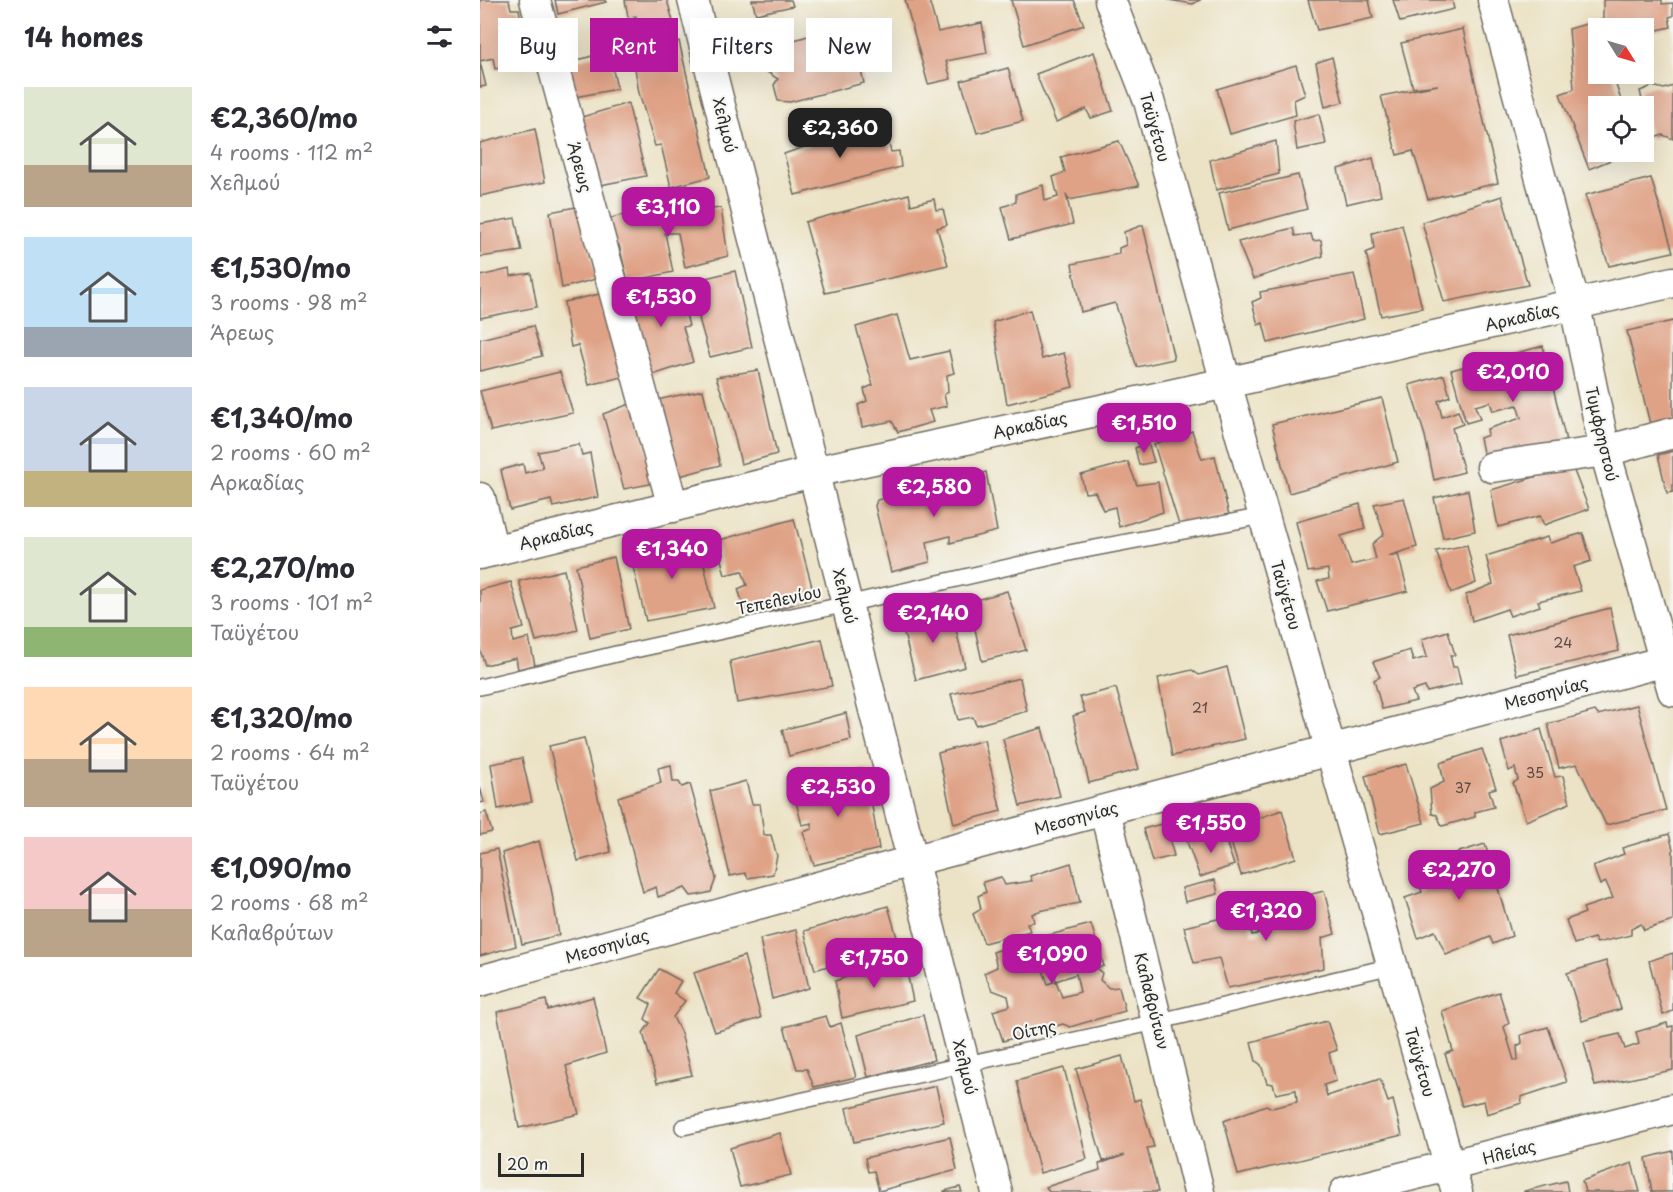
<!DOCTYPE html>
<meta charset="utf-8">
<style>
:root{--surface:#fff;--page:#f7f7f7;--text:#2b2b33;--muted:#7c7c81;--accent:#b5179e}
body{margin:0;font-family:"Playpen Sans",sans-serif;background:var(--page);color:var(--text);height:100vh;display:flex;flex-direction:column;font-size:22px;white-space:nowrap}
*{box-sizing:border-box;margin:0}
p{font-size:20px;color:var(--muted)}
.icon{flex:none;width:33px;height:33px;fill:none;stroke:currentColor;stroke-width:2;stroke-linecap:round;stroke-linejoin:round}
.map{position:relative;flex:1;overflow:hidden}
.panel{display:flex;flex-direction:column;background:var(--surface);width:480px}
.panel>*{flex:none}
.hud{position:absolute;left:18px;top:18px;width:570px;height:54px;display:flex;gap:12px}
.needle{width:39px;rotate:127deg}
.tools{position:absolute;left:1108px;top:18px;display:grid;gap:12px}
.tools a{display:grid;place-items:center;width:66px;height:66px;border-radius:0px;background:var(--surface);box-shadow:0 6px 24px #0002;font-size:30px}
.scale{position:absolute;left:18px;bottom:15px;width:86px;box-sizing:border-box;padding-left:6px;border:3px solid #2b2b2b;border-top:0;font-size:16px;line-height:21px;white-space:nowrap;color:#2b2b2b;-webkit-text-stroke:4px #f6f6f2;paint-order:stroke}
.price{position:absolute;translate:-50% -51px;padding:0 14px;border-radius:12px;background:var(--accent);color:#fff;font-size:20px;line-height:39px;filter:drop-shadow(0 2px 3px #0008)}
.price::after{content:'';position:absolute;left:50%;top:36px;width:18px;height:14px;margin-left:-9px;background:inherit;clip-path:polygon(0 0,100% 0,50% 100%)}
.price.current{background:#222;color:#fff}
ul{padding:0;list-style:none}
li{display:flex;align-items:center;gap:18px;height:150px;padding:0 24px}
li span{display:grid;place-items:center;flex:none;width:168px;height:120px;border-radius:0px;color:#555}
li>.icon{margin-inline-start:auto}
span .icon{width:72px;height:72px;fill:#fffc;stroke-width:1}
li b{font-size:26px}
h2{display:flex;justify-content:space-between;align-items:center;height:72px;padding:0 24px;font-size:26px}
.pill{padding:0 21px;border-radius:0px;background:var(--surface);box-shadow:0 6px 24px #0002;font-size:21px;line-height:54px}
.pill.current{background:var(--accent);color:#fff}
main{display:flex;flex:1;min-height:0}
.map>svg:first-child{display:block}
.building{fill:#dfa286;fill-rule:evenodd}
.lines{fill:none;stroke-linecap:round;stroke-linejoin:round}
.service-casing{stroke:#6f6b61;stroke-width:18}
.minor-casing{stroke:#6f6b61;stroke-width:33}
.service{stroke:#fff;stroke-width:15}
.minor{stroke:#fff;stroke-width:30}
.labels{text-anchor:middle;stroke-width:4.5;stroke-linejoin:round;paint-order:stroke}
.number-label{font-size:14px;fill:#584942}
.street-label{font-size:16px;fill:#2b2b2b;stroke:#f6f6f2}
</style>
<main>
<section class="panel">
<h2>14 homes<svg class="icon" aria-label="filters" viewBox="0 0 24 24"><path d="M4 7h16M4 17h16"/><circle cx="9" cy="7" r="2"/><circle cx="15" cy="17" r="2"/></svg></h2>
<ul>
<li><span style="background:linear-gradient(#dfe7d0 65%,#b9a48a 0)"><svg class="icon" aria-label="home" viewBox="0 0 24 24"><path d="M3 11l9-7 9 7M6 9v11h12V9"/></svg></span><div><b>€2,360/mo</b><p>4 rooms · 112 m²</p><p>Χελμού</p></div></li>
<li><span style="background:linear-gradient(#bfe0f5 75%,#9aa5b1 0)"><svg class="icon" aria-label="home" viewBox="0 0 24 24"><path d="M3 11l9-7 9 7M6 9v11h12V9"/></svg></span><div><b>€1,530/mo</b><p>3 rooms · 98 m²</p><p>Άρεως</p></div></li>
<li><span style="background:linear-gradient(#c9d6e8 70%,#c2b280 0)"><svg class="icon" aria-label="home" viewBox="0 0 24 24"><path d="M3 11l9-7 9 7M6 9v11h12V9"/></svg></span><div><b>€1,340/mo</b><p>2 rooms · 60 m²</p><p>Αρκαδίας</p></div></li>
<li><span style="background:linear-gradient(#dfe7d0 75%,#8fb573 0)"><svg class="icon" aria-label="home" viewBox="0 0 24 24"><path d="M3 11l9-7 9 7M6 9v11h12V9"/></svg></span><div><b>€2,270/mo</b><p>3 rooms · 101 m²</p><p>Ταϋγέτου</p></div></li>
<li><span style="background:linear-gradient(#ffd9b3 60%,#b9a48a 0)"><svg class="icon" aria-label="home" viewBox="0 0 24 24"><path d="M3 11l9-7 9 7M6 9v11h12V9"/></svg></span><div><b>€1,320/mo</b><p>2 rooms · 64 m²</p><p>Ταϋγέτου</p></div></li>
<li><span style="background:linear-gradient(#f6c9c9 60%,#b9a48a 0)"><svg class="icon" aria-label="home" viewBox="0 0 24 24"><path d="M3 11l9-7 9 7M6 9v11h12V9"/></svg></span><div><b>€1,090/mo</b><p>2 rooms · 68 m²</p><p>Καλαβρύτων</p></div></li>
</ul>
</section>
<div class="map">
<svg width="1193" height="1192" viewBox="0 0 1193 1192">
<rect width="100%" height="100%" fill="#f6f6f2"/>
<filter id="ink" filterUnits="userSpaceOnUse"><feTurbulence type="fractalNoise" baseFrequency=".0167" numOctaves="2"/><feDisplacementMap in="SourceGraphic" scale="12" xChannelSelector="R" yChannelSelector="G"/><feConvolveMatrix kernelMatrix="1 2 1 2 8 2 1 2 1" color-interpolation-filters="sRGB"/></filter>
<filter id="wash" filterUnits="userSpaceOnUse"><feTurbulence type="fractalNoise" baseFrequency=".008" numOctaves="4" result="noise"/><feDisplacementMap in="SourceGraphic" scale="24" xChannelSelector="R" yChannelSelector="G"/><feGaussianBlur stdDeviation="1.35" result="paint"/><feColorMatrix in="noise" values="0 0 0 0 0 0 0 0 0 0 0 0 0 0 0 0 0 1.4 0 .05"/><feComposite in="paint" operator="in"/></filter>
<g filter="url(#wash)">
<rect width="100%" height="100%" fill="#ece3c6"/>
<g id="blocks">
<!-- building -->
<g class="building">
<polygon points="0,0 29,0 31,9 39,9 48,63 15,69 13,58 0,61"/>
<polygon points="75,0 125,0 126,2 78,14"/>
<polygon points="145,0 187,0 195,28 161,35 156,16 148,17"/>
<polygon points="272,0 311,0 313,6 276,14"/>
<polygon points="425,0 449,0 458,32 502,23 507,53 466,61 471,79 448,84"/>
<polygon points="531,0 594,0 604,25 544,45"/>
<polygon points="688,0 720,0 713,4"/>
<polygon points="828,0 889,0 893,18 837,30"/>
<polygon points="913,0 972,0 974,9 920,22"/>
<polygon points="1123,0 1182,0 1182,4 1193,3 1193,16 1189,17 1191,27 1164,33 1164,28 1119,28 1119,74 1140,74 1133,76 1143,106 1119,106 1119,152 1150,152 1109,169 1080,94 1094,89 1089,29 1123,19"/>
<polygon points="379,21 384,48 353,56 356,66 379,62 384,83 310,102 298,101 294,85 298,79 287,72 280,50"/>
<polygon points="983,29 1018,183 948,199 933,151 917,155 901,96 958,85 933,88 921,43"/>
<polygon points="199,41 230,177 191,187 181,145 175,146 159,93 153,56"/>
<polygon points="129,51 137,89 95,97 88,63"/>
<polygon points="614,52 633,111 611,118 606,109 576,122 556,74"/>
<polygon points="852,57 863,102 845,107 836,63"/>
<polygon points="0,62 6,86 0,87"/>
<polygon points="816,65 825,95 814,100 816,115 750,134 737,89"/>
<polygon points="528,68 543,121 497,133 481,81"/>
<polygon points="1172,86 1184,89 1193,86 1193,139 1183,135 1171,139 1160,91"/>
<polygon points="148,103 166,176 115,186 102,117"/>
<polygon points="839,114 846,144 817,150 813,121"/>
<polygon points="391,124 395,139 407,136 411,152 419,151 421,167 315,195 304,154 330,145 331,138"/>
<polygon points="55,129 65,182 0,196 0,143"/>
<polygon points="639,141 659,186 589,200 586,194 593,224 531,239 522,207 536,202 536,194 563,185 565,201 578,197 573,177 585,172 581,157"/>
<polygon points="796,141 799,174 736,190 730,160"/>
<polygon points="893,158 901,196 866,204 858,169"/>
<polygon points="818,175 827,209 748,230 739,193"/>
<polygon points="1171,178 1193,252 1129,266 1105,195"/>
<polygon points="429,194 431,205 454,199 456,210 463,209 467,225 457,228 468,265 345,293 325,222"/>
<polygon points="1022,196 1048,285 964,302 942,222"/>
<polygon points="232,199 232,209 241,208 248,256 205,267 198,233 185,233 193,272 148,282 139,245 133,247 128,219 184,203 186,211"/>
<polygon points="101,206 116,279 82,288 70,212"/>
<polygon points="35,218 42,251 0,257 0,224"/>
<polygon points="663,225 694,359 657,367 635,303 601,312 592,264 639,254 639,248 646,245 644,232"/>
<polygon points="922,225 942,308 901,316 886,253 894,249 892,233"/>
<polygon points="813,228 815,236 831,234 833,241 841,240 843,256 773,279 758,242"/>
<polygon points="30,269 31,276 51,273 57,307 0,318 0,276"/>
<polygon points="255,271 272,347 230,357 220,322 213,281"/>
<polygon points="874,274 884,319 788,343 783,323 778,325 772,302 781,298 780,292"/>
<polygon points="198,283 209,326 203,327 213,362 169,376 146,296"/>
<polygon points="124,293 146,376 109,385 98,345 91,347 84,302"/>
<polygon points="550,310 562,359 584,353 593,387 527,404 513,322"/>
<polygon points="417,315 430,360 469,351 474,373 467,375 468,392 464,395 467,406 449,410 453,422 418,432 412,421 382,427 378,405 387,401 384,389 393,385 376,327"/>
<polygon points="1193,321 1193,427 1172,432 1147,331"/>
<polygon points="53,326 62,356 0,371 0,339"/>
<polygon points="1063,346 1087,445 1005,462 1000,438 1008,435 1007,429 1041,418 1037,405 1013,411 1010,402 995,406 1000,419 986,423 971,370"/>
<polygon points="278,370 297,454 261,464 249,413 236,377"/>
<polygon points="80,372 93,413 11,431 0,391"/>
<polygon points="964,375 970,396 958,401 962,417 978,411 983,424 972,428 984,472 954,480 945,436 929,385"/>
<polygon points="223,390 240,465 196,477 177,400"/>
<polygon points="902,398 918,462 809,493 792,424"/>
<polygon points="155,402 175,483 144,489 123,414"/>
<polygon points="712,431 722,459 735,456 749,515 699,525 674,444"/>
<polygon points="668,442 674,462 659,465 655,448"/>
<polygon points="99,444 102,455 110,453 118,497 73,507 71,500 30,510 21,470 43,464 45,473 63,468 58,452"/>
<polygon points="1193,451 1193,492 1187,493 1178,455"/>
<polygon points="648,462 657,485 678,482 683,512 639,527 635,507 623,510 615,492 605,493 601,475"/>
<polygon points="1092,466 1109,509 1064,525 1060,516 1018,527 1011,490"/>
<polygon points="506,472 517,531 470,543 470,536 447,542 450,562 411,572 395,506 397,500"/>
<polygon points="988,490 995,531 963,538 954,498"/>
<polygon points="924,498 937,547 908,556 918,554 928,591 847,611 837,581 849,579 848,569 828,572 816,522 880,504 885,529 861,536 871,565 896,559 892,544 904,534 894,504"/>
<polygon points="314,519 335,598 291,611 289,604 265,610 258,589 267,585 262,571 245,575 236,541"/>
<polygon points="1103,533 1111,561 1093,567 1101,591 1058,601 1060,606 1030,616 1027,609 992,621 986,595 1013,584 1006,556 1067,537 1070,543"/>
<polygon points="218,539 234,608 166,621 150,554"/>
<polygon points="987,545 996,583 971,593 956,551"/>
<polygon points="134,557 149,629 110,638 96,566"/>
<polygon points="84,570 98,630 56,641 39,581"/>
<polygon points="31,582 44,628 32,631 33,642 49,638 55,665 38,669 36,658 5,665 0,650 0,590"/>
<polygon points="527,591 546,650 502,661 489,602"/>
<polygon points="1130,608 1139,651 1037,675 1027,635"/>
<polygon points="471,609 485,667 436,680 421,622"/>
<polygon points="968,631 975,655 970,655 973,667 977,667 981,684 947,692 945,687 932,691 936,701 902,709 894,680 900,677 893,662 930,650 933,661 947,657 942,639"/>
<polygon points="342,639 352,686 257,703 250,661"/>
<polygon points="747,667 765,739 692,756 678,678 712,670 719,675"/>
<polygon points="540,678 547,711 496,725 493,717 478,720 471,694"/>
<polygon points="636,688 659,769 609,783 593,716 605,712 600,697"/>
<polygon points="1157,705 1186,810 1126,825 1097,764 1079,768 1068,724 1115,711 1118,715"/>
<polygon points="366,713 371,740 309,756 302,730"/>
<polygon points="562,728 580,796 540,806 523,739"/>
<polygon points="1061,729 1075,777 1083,776 1090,803 1046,821 1033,783 1038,780 1035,768 1029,771 1021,742"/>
<polygon points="104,738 131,852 98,861 69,746"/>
<polygon points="504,740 521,811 474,824 458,753"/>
<polygon points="1002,749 1016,788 1009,790 1014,807 995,812 995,817 962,826 957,815 952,814 950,789 964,782 960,763"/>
<polygon points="42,758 52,802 18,809 11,764"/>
<polygon points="926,764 944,823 900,834 885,776"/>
<polygon points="191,765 193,782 199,782 202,787 210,784 236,878 231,892 218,895 211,896 205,888 178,897 176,887 163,892 138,797 181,783 178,768"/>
<polygon points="386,769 399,849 334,865 323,832 332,829 332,823 322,825 313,791"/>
<polygon points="266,781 272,804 280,804 284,835 291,835 297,856 293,874 268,878 265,873 250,876 230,791"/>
<polygon points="0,787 4,802 0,803"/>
<polygon points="802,810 816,858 761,875 747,829"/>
<polygon points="6,812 12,832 0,835 0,814"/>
<polygon points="685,823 694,856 672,861 663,829"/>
<polygon points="743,832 754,865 720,877 707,842"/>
<polygon points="1189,834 1193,849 1193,921 1164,930 1161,924 1151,929 1151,935 1117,943 1114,938 1094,944 1086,920 1105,913 1103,908 1133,898 1126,882 1120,885 1113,866 1144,854 1142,848"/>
<polygon points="59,841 71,888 79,935 42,944 22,853"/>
<polygon points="1005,844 1032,936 1013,944 1010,937 966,955 955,931 938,938 925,898 942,892 934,866"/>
<polygon points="17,849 36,946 0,956 0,853"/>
<polygon points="591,863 600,903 559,911 552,914 554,922 547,923 550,931 504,943 493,914 501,909 498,896 506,892 503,882 521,877 525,885 552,881 550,876"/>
<polygon points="735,880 738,894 705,902 702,888"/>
<polygon points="844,891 855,934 842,938 844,968 748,988 739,958 714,963 704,927 767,912 772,935 786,932 782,913 805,910 805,901"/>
<polygon points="408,906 419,944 335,970 324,931"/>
<path d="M611,924L624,966L616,968L622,973L620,980L629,988L639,987L645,1011L590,1027L583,1024L523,1041L513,1011L530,1006L528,996L512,990L504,973L517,967L513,952L552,939L568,984L576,981L566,936ZM596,974L600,992L582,997L576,981Z"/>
<polygon points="316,930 329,988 292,999 280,939"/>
<polygon points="1193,953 1193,1011 1183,1015 1169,961"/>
<polygon points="264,956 281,1018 235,1032 214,973"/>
<polygon points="424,958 433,1001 362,1018 355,981"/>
<polygon points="1126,961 1141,1009 1102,1021 1087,973"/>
<polygon points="179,969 201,981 194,993 205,1001 193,1017 201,1033 212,1075 177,1083 163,1033 170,1023 165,1019 171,1004 160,998"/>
<polygon points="1019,992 1029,1023 1024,1027 1034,1060 1038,1060 1037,1046 1042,1043 1041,1035 1068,1027 1087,1082 1041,1097 1042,1103 1007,1114 1004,1101 982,1106 965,1054 973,1051 962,1011"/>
<polygon points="113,997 126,1053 86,1066 99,1114 39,1128 17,1012 66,1000 68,1010"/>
<polygon points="443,1015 454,1060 388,1077 378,1035"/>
<polygon points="346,1016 350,1027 361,1023 376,1077 334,1087 327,1069 317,1069 304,1027"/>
<polygon points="847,1021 857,1050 849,1053 856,1081 844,1085 847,1096 900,1079 908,1102 913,1100 922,1135 758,1175 744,1121 786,1105 792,1108 817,1102 816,1090 796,1094 793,1084 787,1083 781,1065 776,1061 771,1042"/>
<polygon points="1187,1023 1188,1027 1193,1026 1193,1070 1115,1086 1104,1042 1140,1034 1145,1049 1159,1044 1156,1032"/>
<polygon points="642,1056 654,1101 660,1099 674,1147 667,1148 678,1192 569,1192 566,1187 620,1170 619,1164 645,1155 623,1161 596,1069"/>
<polygon points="584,1068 607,1159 560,1173 537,1081"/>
<polygon points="456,1086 464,1122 374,1142 366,1108"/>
<polygon points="300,1133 311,1175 260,1187 250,1148"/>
<polygon points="470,1137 477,1170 399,1191 394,1171 388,1172 385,1158"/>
<polygon points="1193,1151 1193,1192 1172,1192 1166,1158"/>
<polygon points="1152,1163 1160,1192 1105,1192 1102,1181"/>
<polygon points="1086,1181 1088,1192 1044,1192 1044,1191"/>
<polygon points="480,1187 482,1192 464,1192 464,1191"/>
</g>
</g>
</g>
<g filter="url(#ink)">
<use href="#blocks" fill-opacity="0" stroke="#6f6b61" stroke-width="1.5"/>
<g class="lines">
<!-- service casing -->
<g class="service-casing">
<g id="service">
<polyline points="0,687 136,654 367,604 594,552 783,516"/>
<polyline points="203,1127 676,1022 912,966"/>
</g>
</g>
<!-- minor casing -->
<g class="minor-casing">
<g id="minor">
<polyline points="55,0 193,507"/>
<polyline points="213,0 517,1192"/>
<polyline points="630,0 669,101 746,383 977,1192"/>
<polyline points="1013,0 1095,306 1125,451 1193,691"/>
<polyline points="1012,467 1125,451 1193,433"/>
<polyline points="0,498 13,551"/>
<polyline points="0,554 333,472 746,383 1193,282"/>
<polyline points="625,811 719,1192"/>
<polyline points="0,981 432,861 1193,659"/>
<polyline points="865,1192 1193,1109"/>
</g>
</g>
<!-- service -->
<use href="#service" class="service"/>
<!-- minor -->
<use href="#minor" class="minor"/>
</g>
</g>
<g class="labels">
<!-- number labels -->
<g class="number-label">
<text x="1083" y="648">24</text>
<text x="720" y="713">21</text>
<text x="1055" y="778">35</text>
<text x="983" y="793">37</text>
</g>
<!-- street labels -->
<g class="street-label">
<text transform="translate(245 125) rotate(76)" y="6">Χελμού</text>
<text transform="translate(675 127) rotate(74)" y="6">Ταϋγέτου</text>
<text transform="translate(100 167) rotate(75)" y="6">Άρεως</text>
<text transform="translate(1042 317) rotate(-13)" y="6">Αρκαδίας</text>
<text transform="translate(550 425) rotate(-12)" y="6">Αρκαδίας</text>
<text transform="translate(1122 434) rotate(77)" y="6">Τυμφρηστού</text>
<text transform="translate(76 535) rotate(-14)" y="6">Αρκαδίας</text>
<text transform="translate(806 595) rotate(74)" y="6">Ταϋγέτου</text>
<text transform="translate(365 596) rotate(76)" y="6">Χελμού</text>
<text transform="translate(299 600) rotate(-12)" y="6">Τεπελενίου</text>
<text transform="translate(1066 693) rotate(-15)" y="6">Μεσσηνίας</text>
<text transform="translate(596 818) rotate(-15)" y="6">Μεσσηνίας</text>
<text transform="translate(127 946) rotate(-16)" y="6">Μεσσηνίας</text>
<text transform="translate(672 1001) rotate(76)" y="6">Καλαβρύτων</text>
<text transform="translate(554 1030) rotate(-12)" y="6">Οίτης</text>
<text transform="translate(940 1062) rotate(74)" y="6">Ταϋγέτου</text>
<text transform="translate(485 1067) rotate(76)" y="6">Χελμού</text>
<text transform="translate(1029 1152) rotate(-15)" y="6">Ηλείας</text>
</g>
</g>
</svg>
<div class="tools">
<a><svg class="needle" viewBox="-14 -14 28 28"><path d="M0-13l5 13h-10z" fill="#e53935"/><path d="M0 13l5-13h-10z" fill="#7c7c81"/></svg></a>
<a><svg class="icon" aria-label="locate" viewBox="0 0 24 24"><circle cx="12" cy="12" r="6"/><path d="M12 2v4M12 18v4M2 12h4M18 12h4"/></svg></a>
</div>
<div class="scale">20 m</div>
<b class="price current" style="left:360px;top:159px">€2,360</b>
<b class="price" style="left:188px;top:238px">€3,110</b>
<b class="price" style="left:181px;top:328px">€1,530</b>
<b class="price" style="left:1033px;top:403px">€2,010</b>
<b class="price" style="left:664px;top:454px">€1,510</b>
<b class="price" style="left:454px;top:518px">€2,580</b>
<b class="price" style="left:192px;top:580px">€1,340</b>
<b class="price" style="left:453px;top:644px">€2,140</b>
<b class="price" style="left:358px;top:818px">€2,530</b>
<b class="price" style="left:731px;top:854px">€1,550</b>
<b class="price" style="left:979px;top:901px">€2,270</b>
<b class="price" style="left:786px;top:942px">€1,320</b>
<b class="price" style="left:572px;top:985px">€1,090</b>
<b class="price" style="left:394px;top:989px">€1,750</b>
<div class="hud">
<a class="pill">Buy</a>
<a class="pill current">Rent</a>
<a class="pill">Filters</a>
<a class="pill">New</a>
</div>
</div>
</main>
